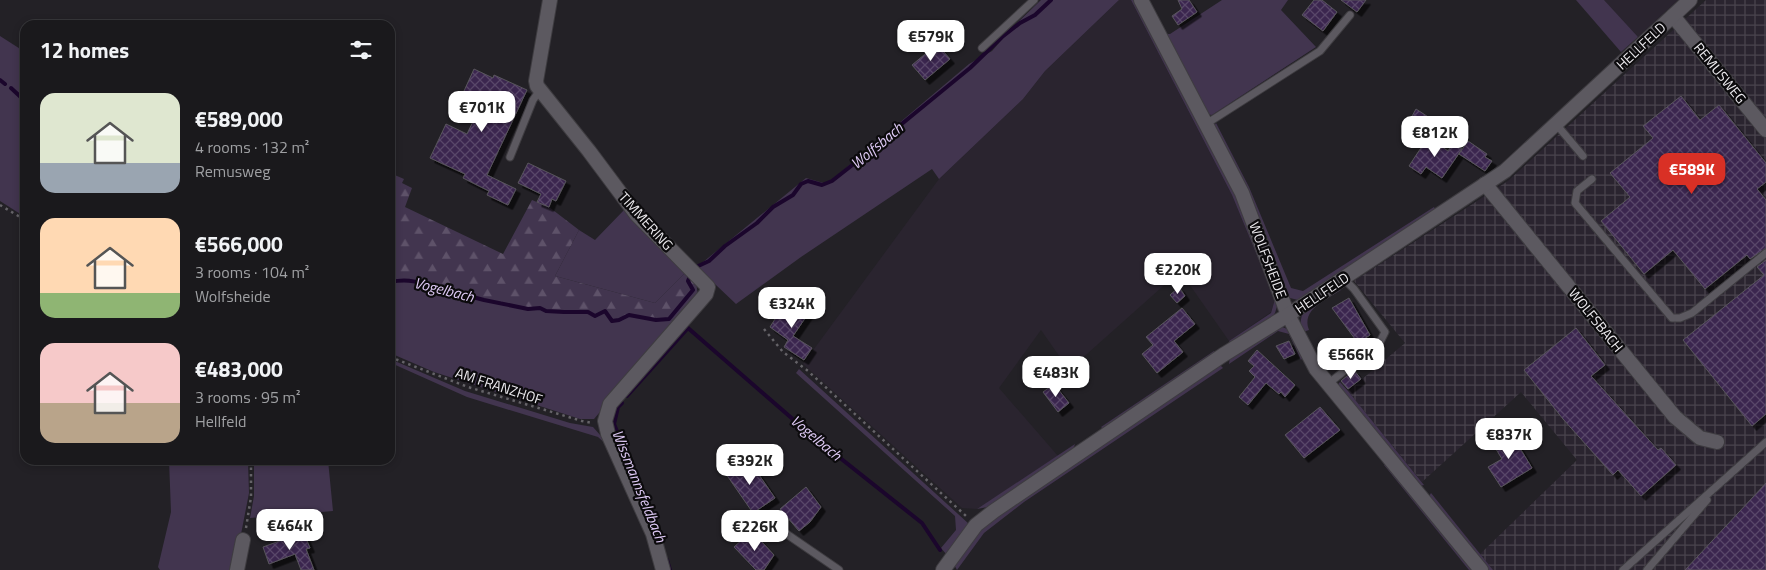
<!DOCTYPE html>
<meta charset="utf-8">
<style>
:root{--surface:#1a191c;--page:#272629;--text:#f1f3f6;--muted:#9fa0a3;--line:#38383b;--accent:#d93025}
body{margin:0;font-family:"Titillium Web",sans-serif;background:var(--page);color:var(--text);height:100vh;display:flex;flex-direction:column;font-size:19px;white-space:nowrap}
*{box-sizing:border-box;margin:0}
p{font-size:16px;color:var(--muted)}
.icon{flex:none;width:28px;height:28px;fill:none;stroke:currentColor;stroke-width:2;stroke-linecap:round;stroke-linejoin:round}
.map{position:relative;flex:1;overflow:hidden}
.details{position:absolute;left:20px;top:20px;width:375px;height:445px;display:flex;flex-direction:column;background:var(--surface);border-radius:15px;box-shadow:0 2px 8px #0003,0 0 0 1px var(--line)}
.details>*{flex:none}
.price{position:absolute;translate:-50% -42px;padding:0 11px;border-radius:10px;background:#fff;color:#222;font-size:16px;line-height:32px;filter:drop-shadow(0 1px 2px #0008)}
.price::after{content:'';position:absolute;left:50%;top:30px;width:15px;height:11px;margin-left:-8px;background:inherit;clip-path:polygon(0 0,100% 0,50% 100%)}
.price.selected{background:var(--accent);color:#fff}
ul{padding:0;list-style:none}
li{display:flex;align-items:center;gap:15px;height:125px;padding:0 20px}
li span{display:grid;place-items:center;flex:none;width:140px;height:100px;border-radius:15px;color:#555}
li>.icon{margin-inline-start:auto}
span .icon{width:60px;height:60px;fill:#fffc;stroke-width:1}
li b{font-size:21px}
h2{display:flex;justify-content:space-between;align-items:center;height:60px;padding:0 20px;font-size:21px}
.map>svg:first-child{display:block}
.built{fill:#2a242f}
.industrial{fill:url(#industrial-grid)}
.grass{fill:#42354f}
.forest{fill:url(#forest-firs)}
.lines{fill:none;stroke-linecap:round;stroke-linejoin:round}
.stream{stroke:#1b062c;stroke-width:4}
.building{fill:url(#building-cross-hatch);stroke:#58555c;filter:url(#shadow)}
.lane-casing{stroke:#3e3c40;stroke-width:9}
.street-casing{stroke:#3e3c40;stroke-width:16}
.path{stroke:#656368;stroke-width:2.5;stroke-dasharray:2.5 4;stroke-linecap:butt}
.lane{stroke:#5c5960;stroke-width:7}
.street{stroke:#5c5960;stroke-width:14}
.labels{text-anchor:middle;stroke-width:4.5;stroke-linejoin:round;paint-order:stroke}
.street-label{font-size:14px;fill:#edebef;stroke:#0c0b0d}
.water-label{font-size:15px;font-style:italic;fill:#e1ccf8;stroke:#0c0b0d}
</style>
<div class="map">
<svg width="1766" height="570" viewBox="0 0 1766 570">
<defs>
<pattern id="industrial-grid" width="8" height="8" patternUnits="userSpaceOnUse" patternTransform="scale(1.25)"><rect width="8" height="8" fill="#2a242f"/><path d="M0 4h8M4 0v8" fill="none" stroke="#49444d"/></pattern>
<pattern id="forest-firs" width="22" height="20" patternUnits="userSpaceOnUse" patternTransform="scale(1.25)"><rect width="22" height="20" fill="#42354f"/><path d="M5 1l3.5 6h-7zM16 11l3.5 6h-7z" fill="#5e5269"/></pattern>
<pattern id="building-cross-hatch" width="8" height="8" patternUnits="userSpaceOnUse" patternTransform="scale(1.25)"><rect width="8" height="8" fill="#3b264f"/><path d="M0 0l8 8M0 8l8-8" fill="none" stroke="#584669"/></pattern>
<filter id="shadow"><feDropShadow dx="4.5" dy="4.5" stdDeviation="0" flood-color="#0009"/></filter>
</defs>
<rect width="100%" height="100%" fill="#232126"/>
<!-- built -->
<g class="built">
<polygon points="1119,0 1131,0 1232,195 1275,299 1271,312 1229,341 1180,271 1069,370 1041,330 999,388 1058,456 977,509 962,508 803,364 939,179 1023,99 1045,71"/>
<polygon points="1604,0 1678,0 1638,37"/>
</g>
<!-- industrial -->
<polygon class="industrial" points="1706,0 1766,0 1766,570 1493,570 1480,554 1577,460 1521,392 1422,482 1348,391 1405,343 1354,281 1508,181"/>
<!-- grass -->
<g class="grass">
<polygon points="1041,0 1119,0 1045,71 1023,99 939,179 932,169 801,257 736,304 697,267 806,178 827,184 969,64 992,51 1014,26"/>
<polygon points="1131,0 1136,0 1237,194 1279,300 1275,313 1271,319 1231,344 1229,341 1271,313 1275,299 1232,195"/>
<polygon points="1222,0 1288,0 1281,10 1316,47 1212,115 1205,114 1164,34 1170,34"/>
<polygon points="1576,0 1604,0 1638,37 1621,52"/>
<polygon points="0,36 25,52 25,217 0,201"/>
<polygon points="1216,123 1249,187 1291,288 1303,291 1434,207 1437,212 1302,301 1290,298 1285,291 1213,127"/>
<polygon points="625,209 687,271 655,303 555,276 579,230 595,240"/>
<path d="M401,280C407,281 415,281 422,284C430,287 436,292 446,290L484,300L528,308H540L546,311L564,312H588L595,316L605,311L609,316L619,320L629,315L656,320L669,319L676,322L594,419H580L434,372L390,353V282Z"/>
<path d="M1337,287L1341,290C1326,300 1301,309 1309,330L1303,332C1293,308 1320,298 1337,287Z"/>
<path d="M1277,326C1295,328 1296,341 1304,356L1301,360L1289,334L1278,331L1229,364L1230,357Z"/>
<polygon points="1214,351 1215,355 1104,430 1101,427"/>
<polygon points="390,359 465,391 570,423 593,427 601,436 608,446 598,437 467,397 391,363"/>
<polygon points="1219,364 1223,368 1024,502 984,533 957,570 953,563 976,533 988,522"/>
<polygon points="799,369 969,524 947,555 941,548 956,530 955,516 796,373"/>
<polygon points="1340,382 1348,391 1424,485 1420,486 1336,387"/>
<polygon points="1075,444 1072,452 993,506 977,509"/>
<polygon points="169,460 248,460 249,493 236,560 236,570 160,570 158,567 171,512"/>
<polygon points="254,460 328,460 333,511 250,518 254,496"/>
<polygon points="1387,462 1477,570 1469,570 1384,465"/>
<polygon points="1431,493 1493,570 1487,570 1428,498"/>
</g>
<!-- forest -->
<path class="forest" d="M390,173L404,179L402,183L412,188L405,207L503,254L532,200L549,207L579,230L555,276L655,303L687,271L696,281L698,297L676,322L669,319L656,320L629,315L619,320L612,321L605,312L595,316L588,312H564L546,311L540,308L528,309L484,300L446,290C437,292 431,288 423,284C413,280 400,280 390,282Z"/>
<g class="lines">
<!-- stream -->
<g class="stream">
<polyline points="0,80 5,84"/>
<polyline points="11,88 25,101"/>
<polyline points="694,268 709,261 725,246 757,223 773,207 793,195 801,184 808,181 822,185 832,181 860,159 863,158 870,150 970,68 1002,37 1020,23 1035,15 1051,0"/>
<path d="M390,282C400,280 413,280 422,284C431,288 437,292 446,290L484,300L528,309L540,308L546,311L564,312H588L595,316L605,311L612,321L619,320L629,315L656,320L669,319L693,290L688,281L690,276"/>
<polyline points="627,396 688,328 810,434 922,523 940,550"/>
<polyline points="622,403 618,407 614,424 646,502"/>
<polyline points="667,560 670,570"/>
</g>
</g>
<!-- building -->
<g class="building">
<polygon points="1178,0 1189,0 1197,12 1178,25 1172,16 1182,9"/>
<polygon points="1314,0 1322,0 1337,12 1323,31 1302,15"/>
<polygon points="1341,0 1366,0 1357,12"/>
<polygon points="937,44 950,59 925,80 912,65"/>
<polygon points="474,69 493,78 494,75 527,90 487,175 516,189 508,205 487,195 489,191 463,178 465,174 430,158 446,124 467,134 478,111 459,102"/>
<polygon points="1681,96 1700,120 1719,105 1766,163 1766,182 1757,189 1766,200 1766,248 1750,259 1747,255 1705,289 1673,250 1644,274 1601,221 1630,197 1610,173 1653,138 1643,126"/>
<polygon points="1416,109 1436,122 1430,130 1411,118"/>
<polygon points="1428,137 1448,151 1453,143 1462,149 1442,178 1426,167 1421,174 1409,166"/>
<polygon points="1468,141 1487,154 1485,157 1492,161 1485,171 1459,154"/>
<polygon points="528,163 566,181 556,201 552,199 549,207 537,202 541,194 518,183"/>
<polygon points="1766,260 1766,414 1752,426 1683,340 1764,275 1757,267"/>
<polygon points="1179,287 1185,296 1177,303 1170,295"/>
<polygon points="1349,298 1370,335 1358,343 1332,308"/>
<polygon points="787,300 808,314 793,336 812,348 804,360 784,347 788,340 770,327"/>
<polygon points="1182,308 1195,324 1174,341 1183,352 1157,373 1142,354 1153,345 1146,337"/>
<polygon points="1576,328 1605,365 1591,376 1658,450 1661,448 1676,465 1641,496 1618,470 1613,475 1563,419 1524,370"/>
<polygon points="1289,341 1295,354 1284,359 1276,346"/>
<polygon points="1257,350 1295,385 1285,397 1281,392 1279,394 1266,383 1248,405 1239,397 1255,377 1249,371 1254,366 1248,361"/>
<polygon points="1354,370 1361,379 1348,389 1341,381"/>
<polygon points="1054,384 1069,403 1058,412 1043,392"/>
<polygon points="1320,407 1340,430 1304,458 1285,435"/>
<polygon points="1509,430 1532,468 1501,487 1488,467 1502,459 1491,441"/>
<polygon points="748,459 775,498 753,513 726,474"/>
<polygon points="1766,483 1766,570 1685,570"/>
<polygon points="806,487 821,507 810,522 799,531 780,509"/>
<polygon points="292,530 296,539 305,536 310,548 306,549 314,570 301,570 295,554 269,564 263,547 285,539 283,533"/>
<polygon points="752,531 774,555 764,570 756,570 734,547"/>
</g>
<g class="lines">
<!-- lane casing -->
<g class="lane-casing">
<g id="lane">
<polyline points="982,48 1034,0"/>
<polyline points="1206,124 1320,51 1350,15"/>
<polyline points="1556,124 1583,156"/>
<polyline points="510,157 533,100 540,90"/>
<polyline points="1592,179 1577,191 1575,203 1672,318 1680,318 1692,313 1766,253"/>
<polyline points="1328,384 1380,342 1385,332 1354,289 1343,278"/>
<polyline points="775,526 839,570"/>
<polyline points="1623,570 1766,442"/>
<polyline points="1647,570 1707,500"/>
</g>
</g>
<!-- street casing -->
<g class="street-casing">
<g id="street">
<polyline points="550,0 536,81 537,86 589,151 636,214 708,287 706,294 700,301 610,404 605,421 608,434 653,534 663,570"/>
<polyline points="1141,0 1242,193 1288,315 1316,369 1481,570"/>
<polyline points="1673,16 1766,130"/>
<polyline points="1485,184 1675,417 1700,438 1717,442"/>
<polyline points="237,570 243,540"/>
<polyline points="943,570 976,525 994,511 1223,355 1288,315 1505,171 1690,0"/>
</g>
</g>
<!-- path -->
<g class="path">
<polyline points="0,205 25,220"/>
<polyline points="764,329 783,352 808,371 966,516"/>
<polyline points="390,357 468,387 582,421 592,423"/>
<polyline points="246,528 251,497 251,460"/>
</g>
<!-- lane -->
<use href="#lane" class="lane"/>
<!-- street -->
<use href="#street" class="street"/>
</g>
<g class="labels">
<!-- street labels -->
<g class="street-label">
<text transform="translate(1641 46) rotate(-43)" y="5">HELLFELD</text>
<text transform="translate(1720 73) rotate(51)" y="5">REMUSWEG</text>
<text transform="translate(646 221) rotate(48)" y="5">TIMMERING</text>
<text transform="translate(1268 260) rotate(69)" y="5">WOLFSHEIDE</text>
<text transform="translate(1322 293) rotate(-34)" y="5">HELLFELD</text>
<text transform="translate(1596 320) rotate(51)" y="5">WOLFSBACH</text>
<text transform="translate(499 386) rotate(18)" y="5">AM FRANZHOF</text>
</g>
<!-- water labels -->
<g class="water-label">
<text transform="translate(877 146) rotate(-40)" y="5">Wolfsbach</text>
<text transform="translate(444 290) rotate(14)" y="5">Vogelbach</text>
<text transform="translate(816 438) rotate(40)" y="5">Vogelbach</text>
<text transform="translate(639 486) rotate(68)" y="5">Wissmannsfeldbach</text>
</g>
</g>
</svg>
<b class="price" style="left:931px;top:62px">€579K</b>
<b class="price" style="left:482px;top:133px">€701K</b>
<b class="price" style="left:1435px;top:158px">€812K</b>
<b class="price selected" style="left:1692px;top:195px">€589K</b>
<b class="price" style="left:1178px;top:295px">€220K</b>
<b class="price" style="left:792px;top:329px">€324K</b>
<b class="price" style="left:1351px;top:380px">€566K</b>
<b class="price" style="left:1056px;top:398px">€483K</b>
<b class="price" style="left:1509px;top:460px">€837K</b>
<b class="price" style="left:750px;top:486px">€392K</b>
<b class="price" style="left:290px;top:551px">€464K</b>
<b class="price" style="left:755px;top:552px">€226K</b>
<section class="details">
<h2>12 homes<svg class="icon" aria-label="filters" viewBox="0 0 24 24"><path d="M4 7h16M4 17h16"/><circle cx="9" cy="7" r="2"/><circle cx="15" cy="17" r="2"/></svg></h2>
<ul>
<li><span style="background:linear-gradient(#dfe7d0 70%,#9aa5b1 0)"><svg class="icon" aria-label="home" viewBox="0 0 24 24"><path d="M3 11l9-7 9 7M6 9v11h12V9"/></svg></span><div><b>€589,000</b><p>4 rooms · 132 m²</p><p>Remusweg</p></div></li>
<li><span style="background:linear-gradient(#ffd9b3 75%,#8fb573 0)"><svg class="icon" aria-label="home" viewBox="0 0 24 24"><path d="M3 11l9-7 9 7M6 9v11h12V9"/></svg></span><div><b>€566,000</b><p>3 rooms · 104 m²</p><p>Wolfsheide</p></div></li>
<li><span style="background:linear-gradient(#f6c9c9 60%,#b9a48a 0)"><svg class="icon" aria-label="home" viewBox="0 0 24 24"><path d="M3 11l9-7 9 7M6 9v11h12V9"/></svg></span><div><b>€483,000</b><p>3 rooms · 95 m²</p><p>Hellfeld</p></div></li>
</ul>
</section>
</div>
